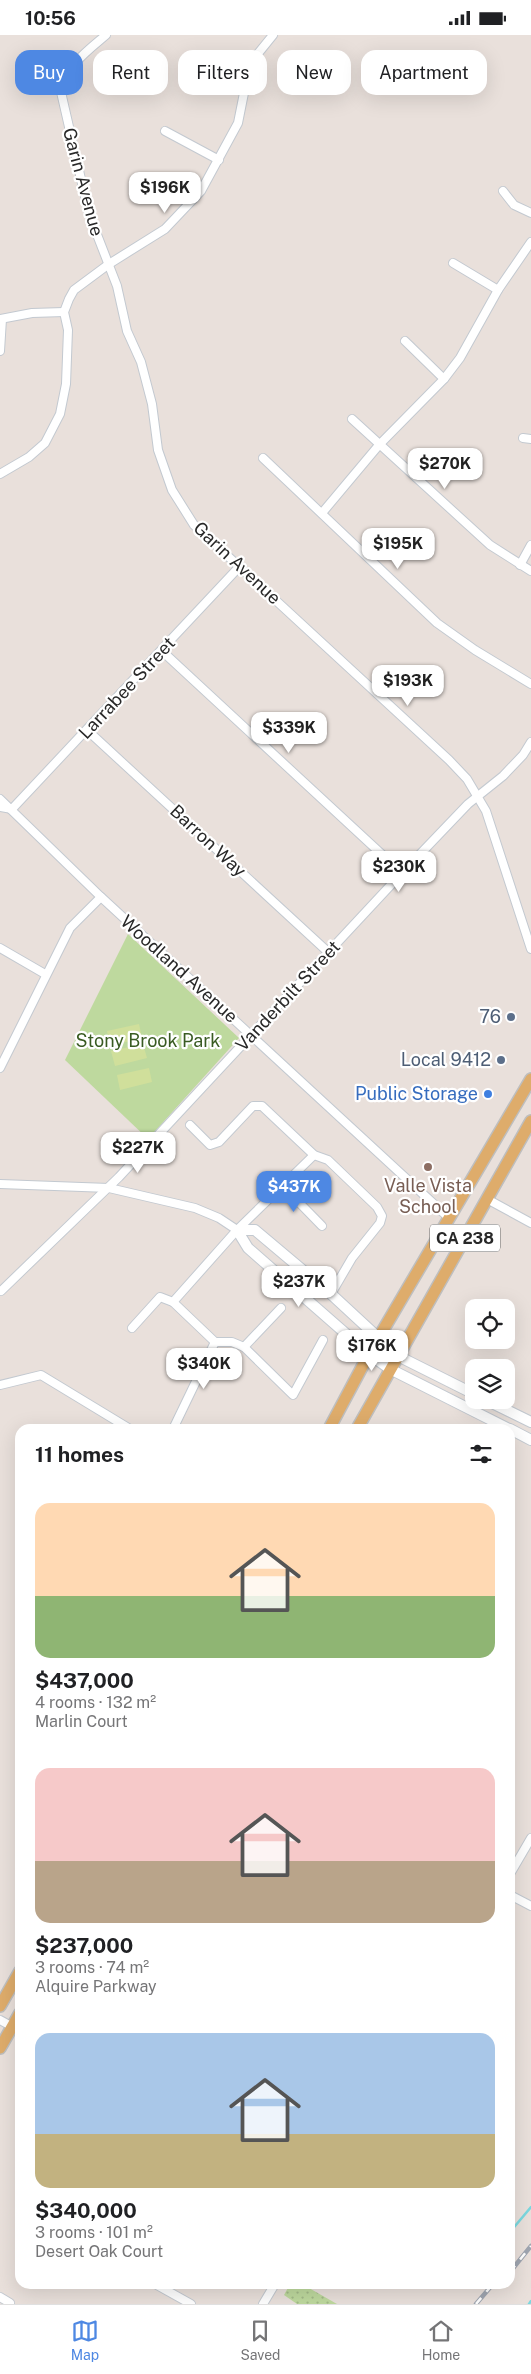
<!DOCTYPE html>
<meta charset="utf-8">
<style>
:root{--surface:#fff;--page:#f2f2f2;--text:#202124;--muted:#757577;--line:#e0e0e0;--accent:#4e88e3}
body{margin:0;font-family:"Public Sans",sans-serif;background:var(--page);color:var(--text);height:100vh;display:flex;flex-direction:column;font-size:19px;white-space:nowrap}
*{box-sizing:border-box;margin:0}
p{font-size:16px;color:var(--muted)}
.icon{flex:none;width:28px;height:28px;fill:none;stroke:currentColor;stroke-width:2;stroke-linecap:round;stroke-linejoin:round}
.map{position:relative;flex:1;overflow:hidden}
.details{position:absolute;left:15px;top:1389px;width:500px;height:865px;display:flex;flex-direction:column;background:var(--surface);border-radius:15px;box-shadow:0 5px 20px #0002}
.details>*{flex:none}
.guide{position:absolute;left:15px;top:15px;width:501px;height:45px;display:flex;gap:10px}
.fabs{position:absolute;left:465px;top:1264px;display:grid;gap:10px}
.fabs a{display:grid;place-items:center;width:50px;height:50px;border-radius:10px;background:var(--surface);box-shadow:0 5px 20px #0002;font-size:25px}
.price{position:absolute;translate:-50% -42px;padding:0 11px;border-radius:10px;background:#fff;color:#222;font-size:16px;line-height:32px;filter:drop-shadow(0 1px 2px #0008)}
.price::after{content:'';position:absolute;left:50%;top:30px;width:15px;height:11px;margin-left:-8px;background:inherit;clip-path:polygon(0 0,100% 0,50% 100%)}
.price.on{background:var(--accent);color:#fff}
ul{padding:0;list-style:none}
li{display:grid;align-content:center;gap:10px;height:265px;padding:0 20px}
li span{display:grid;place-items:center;height:155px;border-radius:15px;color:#555}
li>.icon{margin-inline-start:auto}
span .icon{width:90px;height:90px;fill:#fffc;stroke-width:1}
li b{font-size:21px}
h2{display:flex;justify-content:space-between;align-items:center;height:60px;padding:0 20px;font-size:21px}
.pill{padding:0 18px;border-radius:15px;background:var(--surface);box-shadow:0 5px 20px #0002;font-size:18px;line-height:45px}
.pill.on{background:var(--accent);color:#fff}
.status{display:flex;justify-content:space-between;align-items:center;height:35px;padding:0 25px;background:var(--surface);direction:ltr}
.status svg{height:14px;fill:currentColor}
.tabs{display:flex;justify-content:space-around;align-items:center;height:70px;border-top:1px solid var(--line);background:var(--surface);font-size:14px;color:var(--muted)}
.tabs a{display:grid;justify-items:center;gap:2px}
.tabs .on{color:var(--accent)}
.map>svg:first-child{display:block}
.grass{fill:url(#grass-dots)}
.park{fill:#bed99e}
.pitch{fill:#d0df9b}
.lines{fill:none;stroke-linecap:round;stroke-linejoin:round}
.stream{stroke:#7bd8df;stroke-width:2.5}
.minor-casing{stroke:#c3c9d0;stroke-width:10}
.secondary-casing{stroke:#c3c9d0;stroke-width:12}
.primary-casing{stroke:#bebebe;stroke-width:14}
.minor{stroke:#fff;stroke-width:8}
.secondary{stroke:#fff;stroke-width:10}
.primary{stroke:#deac6b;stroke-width:11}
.rail-casing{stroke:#9fa5b0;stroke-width:4.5}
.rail{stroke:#fff;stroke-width:2.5;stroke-dasharray:8;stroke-linecap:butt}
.service-dot{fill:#5c6f8a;stroke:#fff;stroke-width:2}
.shop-dot{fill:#3f7fe0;stroke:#fff;stroke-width:2}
.education-dot{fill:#8d6e63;stroke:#fff;stroke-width:2}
.labels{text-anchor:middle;stroke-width:4.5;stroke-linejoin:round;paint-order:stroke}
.shield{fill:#fff;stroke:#686868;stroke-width:1}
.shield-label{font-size:16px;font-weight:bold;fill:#282828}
.street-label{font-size:18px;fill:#282828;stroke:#fff}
.service-label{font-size:18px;fill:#4e5e75;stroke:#fff;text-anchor:end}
.park-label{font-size:18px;fill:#395b22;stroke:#fff}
.shop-label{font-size:18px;fill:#366cbe;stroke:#fff;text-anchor:end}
.education-label{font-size:18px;fill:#785e54;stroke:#fff}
</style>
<div class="status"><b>10:56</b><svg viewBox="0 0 49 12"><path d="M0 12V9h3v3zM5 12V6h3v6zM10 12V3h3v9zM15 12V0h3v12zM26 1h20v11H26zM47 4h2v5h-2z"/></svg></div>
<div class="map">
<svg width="531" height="2269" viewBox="0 0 531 2269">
<defs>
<pattern id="grass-dots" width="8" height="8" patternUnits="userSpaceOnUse" patternTransform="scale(1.25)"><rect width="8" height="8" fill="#bed99e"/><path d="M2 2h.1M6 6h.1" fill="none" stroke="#a3ba88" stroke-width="1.8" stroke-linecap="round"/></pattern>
</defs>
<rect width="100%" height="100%" fill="#e9e0db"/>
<!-- grass -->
<polygon class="grass" points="290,2249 302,2249 337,2269 297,2269 284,2260"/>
<!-- park -->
<polygon class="park" points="128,899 239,1003 148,1104 65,1025"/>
<!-- pitch -->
<g class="pitch">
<polygon points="139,989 142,1003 110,1011 107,996"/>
<polygon points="143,1009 147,1023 115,1031 111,1016"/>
<polygon points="149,1033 152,1047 120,1055 117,1040"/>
</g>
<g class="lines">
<!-- stream -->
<g class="stream">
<polyline points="510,2197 531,2172"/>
<polyline points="529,2269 531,2266"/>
</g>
<!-- minor casing -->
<g class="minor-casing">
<g id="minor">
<path d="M106,0C86,17 67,30 61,57L89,179L117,251L127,296L141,327L152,369L158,415L172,455L194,490L449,725L467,744L486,776L531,914"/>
<polyline points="165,96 219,125"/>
<polyline points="503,156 514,170 531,178"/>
<polyline points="453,228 498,255"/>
<polyline points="0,284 32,278 64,277"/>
<polyline points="405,306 444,344"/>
<polyline points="0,316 2,284"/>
<polyline points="352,384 490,510 531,536"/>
<polyline points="523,403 531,404"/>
<polyline points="263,423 437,588 475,615 531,649"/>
<polyline points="0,439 29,422 45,408 60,379 66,349 68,295 64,277 69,264 74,255 109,229 165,194 201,156 238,88 246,48 256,21 273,0"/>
<polyline points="322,478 379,410 444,344 460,323 498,255 531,207"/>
<polyline points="520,530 531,510"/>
<polyline points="162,616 402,838"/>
<polyline points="87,695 328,917"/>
<polyline points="0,764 101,862 449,1183"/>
<polyline points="0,772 12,774 240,531"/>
<polyline points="0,913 45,939"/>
<polyline points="0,1033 70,893 101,862"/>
<polyline points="190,1090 210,1110 219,1107 253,1071 262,1071 314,1120 328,1125 377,1172 382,1181 380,1188 352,1223 331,1259"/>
<polyline points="0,1149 109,1153 195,1173 219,1183 237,1195"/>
<polyline points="282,1150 322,1191"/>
<polyline points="487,1164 531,1188"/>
<polyline points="1,1256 119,1142 402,838 468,769 503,741 523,720 531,707"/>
<polyline points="173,1267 215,1307"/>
<polyline points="132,1293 160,1262 173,1267 237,1195 314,1120"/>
<polyline points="215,1307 232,1307 244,1312 293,1360 323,1305"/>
<polyline points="244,1312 281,1273"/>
<polyline points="0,1350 41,1340 130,1394"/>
<polyline points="173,1394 215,1307"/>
<polyline points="510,1839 531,1803"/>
<polyline points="510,1860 531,1871"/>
<polyline points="0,1985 20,1996"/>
<polyline points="155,2249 191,2269"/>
<polyline points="0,2262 10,2268"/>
<polyline points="263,2269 275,2249"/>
</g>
</g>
<!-- secondary casing -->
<g class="secondary-casing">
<g id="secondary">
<polyline points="237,1195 248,1213 369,1319 390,1334 509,1394"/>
<polyline points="237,1195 255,1195 331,1259 398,1321 474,1359"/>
<polyline points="486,1365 531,1387"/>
<polyline points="510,1394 531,1405"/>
</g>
</g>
<!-- primary casing -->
<g class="primary-casing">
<g id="primary">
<polyline points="329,1394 369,1319 531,1044"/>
<polyline points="357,1394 531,1086"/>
<polyline points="0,1971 20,1936"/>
<polyline points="0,2013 20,1978"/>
</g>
</g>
<!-- minor -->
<use href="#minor" class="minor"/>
<!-- secondary -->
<use href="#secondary" class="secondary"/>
<!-- primary -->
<use href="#primary" class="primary"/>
<!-- rail casing -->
<g class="rail-casing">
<g id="rail">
<polyline points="510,2237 531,2211"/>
<polyline points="476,2269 493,2249"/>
</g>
</g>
<!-- rail -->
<use href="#rail" class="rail"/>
</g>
<!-- markers -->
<g class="service-dot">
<circle cx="511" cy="982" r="5"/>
<circle cx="501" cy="1025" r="5"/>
</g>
<circle class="shop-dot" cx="488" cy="1059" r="5"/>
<circle class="education-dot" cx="428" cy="1132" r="5"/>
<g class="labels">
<!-- shield labels -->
<rect class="shield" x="430" y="1189.5" width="70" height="27" rx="4"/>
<g class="shield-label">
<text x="465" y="1209">CA 238</text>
</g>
<!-- street labels -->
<g class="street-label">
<text transform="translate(83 147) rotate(75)" y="6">Garin Avenue</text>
<text transform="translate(237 528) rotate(43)" y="6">Garin Avenue</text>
<text transform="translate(127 653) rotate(-47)" y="6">Larrabee Street</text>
<text transform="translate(208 806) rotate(43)" y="6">Barron Way</text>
<text transform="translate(179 934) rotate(42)" y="6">Woodland Avenue</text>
<text transform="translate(288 961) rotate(-47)" y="6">Vanderbilt Street</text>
</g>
<!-- service labels -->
<g class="service-label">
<text x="501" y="988">76</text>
<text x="491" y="1031">Local 9412</text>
</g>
<!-- park labels -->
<g class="park-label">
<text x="148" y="1012">Stony Brook Park</text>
</g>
<!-- shop labels -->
<g class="shop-label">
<text x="478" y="1065">Public Storage</text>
</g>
<!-- education labels -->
<g class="education-label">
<text x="428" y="1157">Valle Vista<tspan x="428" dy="21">School</tspan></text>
</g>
</g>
</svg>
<div class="fabs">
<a><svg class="icon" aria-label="locate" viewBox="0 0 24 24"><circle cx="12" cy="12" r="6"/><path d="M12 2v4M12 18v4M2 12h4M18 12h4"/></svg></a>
<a><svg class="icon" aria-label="layers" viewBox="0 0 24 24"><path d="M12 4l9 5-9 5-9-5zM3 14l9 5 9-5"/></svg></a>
</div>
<b class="price" style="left:165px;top:179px">$196K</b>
<b class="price" style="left:445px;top:455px">$270K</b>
<b class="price" style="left:398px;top:535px">$195K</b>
<b class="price" style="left:408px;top:672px">$193K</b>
<b class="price" style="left:289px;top:719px">$339K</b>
<b class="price" style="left:399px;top:858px">$230K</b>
<b class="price" style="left:138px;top:1139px">$227K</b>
<b class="price on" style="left:294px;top:1178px">$437K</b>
<b class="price" style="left:299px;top:1273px">$237K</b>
<b class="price" style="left:372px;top:1337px">$176K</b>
<b class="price" style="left:204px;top:1355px">$340K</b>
<div class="guide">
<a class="pill on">Buy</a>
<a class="pill">Rent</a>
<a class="pill">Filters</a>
<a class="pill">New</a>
<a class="pill">Apartment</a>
</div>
<section class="details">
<h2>11 homes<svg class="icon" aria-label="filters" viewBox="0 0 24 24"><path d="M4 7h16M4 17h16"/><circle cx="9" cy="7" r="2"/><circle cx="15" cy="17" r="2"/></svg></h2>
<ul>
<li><span style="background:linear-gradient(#ffd9b3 60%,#8fb573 0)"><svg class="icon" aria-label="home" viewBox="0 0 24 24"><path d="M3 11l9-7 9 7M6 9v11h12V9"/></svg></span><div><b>$437,000</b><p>4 rooms · 132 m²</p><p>Marlin Court</p></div></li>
<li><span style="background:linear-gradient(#f6c9c9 60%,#b9a48a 0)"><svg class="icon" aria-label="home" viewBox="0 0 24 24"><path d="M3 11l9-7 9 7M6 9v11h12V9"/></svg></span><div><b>$237,000</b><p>3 rooms · 74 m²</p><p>Alquire Parkway</p></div></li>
<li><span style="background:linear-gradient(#a9c7e8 65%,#c2b280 0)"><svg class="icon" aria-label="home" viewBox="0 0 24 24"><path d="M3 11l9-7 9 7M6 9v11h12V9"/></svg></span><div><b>$340,000</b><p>3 rooms · 101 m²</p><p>Desert Oak Court</p></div></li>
</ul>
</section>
</div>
<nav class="tabs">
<a class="on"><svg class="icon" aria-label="map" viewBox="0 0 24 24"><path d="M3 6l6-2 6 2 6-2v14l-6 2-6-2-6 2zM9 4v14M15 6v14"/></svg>Map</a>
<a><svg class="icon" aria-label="saved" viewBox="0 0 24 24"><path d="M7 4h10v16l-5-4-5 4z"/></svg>Saved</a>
<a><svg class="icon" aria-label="home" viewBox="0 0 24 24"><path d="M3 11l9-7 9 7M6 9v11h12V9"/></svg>Home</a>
</nav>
